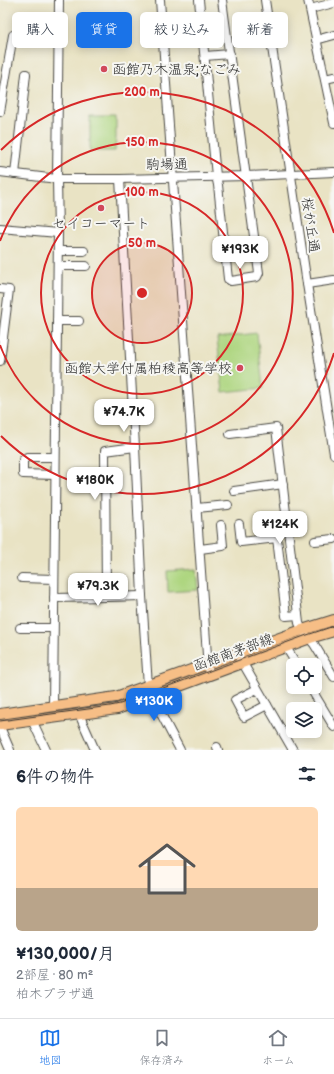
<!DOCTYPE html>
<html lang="ja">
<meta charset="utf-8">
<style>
:root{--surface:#fff;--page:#f2f2f3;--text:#1f2937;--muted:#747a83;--line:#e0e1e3;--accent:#1a73e8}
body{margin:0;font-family:"Balsamiq Sans","Klee One",sans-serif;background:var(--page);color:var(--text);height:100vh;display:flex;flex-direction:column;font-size:15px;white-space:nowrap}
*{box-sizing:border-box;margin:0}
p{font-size:13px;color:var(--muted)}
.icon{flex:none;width:22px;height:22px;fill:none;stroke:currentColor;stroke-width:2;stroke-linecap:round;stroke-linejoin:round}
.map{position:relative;height:750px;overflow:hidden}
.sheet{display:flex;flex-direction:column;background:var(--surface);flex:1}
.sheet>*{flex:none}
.banner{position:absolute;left:12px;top:12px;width:310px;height:36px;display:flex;gap:8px}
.controls{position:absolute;left:286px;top:658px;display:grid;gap:8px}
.controls a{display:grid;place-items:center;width:36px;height:36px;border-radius:6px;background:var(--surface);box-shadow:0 2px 10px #0003;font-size:20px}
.price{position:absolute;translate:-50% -34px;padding:0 9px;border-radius:8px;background:#fff;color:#222;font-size:13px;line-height:26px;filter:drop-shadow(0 1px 2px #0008)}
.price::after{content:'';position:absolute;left:50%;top:24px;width:12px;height:9px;margin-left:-6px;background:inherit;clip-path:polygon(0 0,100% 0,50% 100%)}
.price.active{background:var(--accent);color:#fff}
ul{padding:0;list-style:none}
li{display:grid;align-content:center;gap:8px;height:212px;padding:0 16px}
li+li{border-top:1px solid var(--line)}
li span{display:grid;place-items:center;height:124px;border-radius:6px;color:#555}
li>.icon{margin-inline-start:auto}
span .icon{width:72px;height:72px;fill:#fffc;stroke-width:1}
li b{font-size:17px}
h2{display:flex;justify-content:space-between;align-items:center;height:48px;padding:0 16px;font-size:17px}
.pill{padding:0 14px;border-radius:6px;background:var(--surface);box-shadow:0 2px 10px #0003;font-size:14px;line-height:36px}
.pill.active{background:var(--accent);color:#fff}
.menu{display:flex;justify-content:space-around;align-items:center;height:56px;border-top:1px solid var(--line);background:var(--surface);font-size:11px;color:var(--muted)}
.menu a{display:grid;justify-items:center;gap:2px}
.menu .active{color:var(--accent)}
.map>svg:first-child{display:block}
.green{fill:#aed680;stroke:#6c8056}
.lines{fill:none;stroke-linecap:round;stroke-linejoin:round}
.minor-casing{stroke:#484742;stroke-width:10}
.major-casing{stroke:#484742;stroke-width:12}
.minor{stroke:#fff;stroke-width:8}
.major{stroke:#f6be86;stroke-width:10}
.tram{stroke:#2b2b2b;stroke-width:1}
.ring{fill:none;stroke:#d62828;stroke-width:2}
.poi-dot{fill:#d1495b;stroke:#f6f6f2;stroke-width:1.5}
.labels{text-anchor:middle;stroke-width:4;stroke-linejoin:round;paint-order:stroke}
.poi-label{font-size:14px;fill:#2b2b2b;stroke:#f6f6f2;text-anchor:start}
.street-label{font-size:14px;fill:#2b2b2b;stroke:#f6f6f2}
.centre{fill:#d62828;stroke:#f6f6f2;stroke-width:2}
.ring-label{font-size:12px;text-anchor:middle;font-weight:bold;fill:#d62828;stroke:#f6f6f2;stroke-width:4;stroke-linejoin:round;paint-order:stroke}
</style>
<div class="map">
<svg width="334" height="750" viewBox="0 0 334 750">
<rect width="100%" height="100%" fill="#f6f6f2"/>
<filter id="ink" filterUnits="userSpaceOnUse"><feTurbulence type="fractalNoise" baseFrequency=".025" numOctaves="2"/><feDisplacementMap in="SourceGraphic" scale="8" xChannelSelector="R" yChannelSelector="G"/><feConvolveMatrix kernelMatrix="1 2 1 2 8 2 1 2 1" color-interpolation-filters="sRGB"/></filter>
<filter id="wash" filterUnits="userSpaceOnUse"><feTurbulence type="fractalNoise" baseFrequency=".012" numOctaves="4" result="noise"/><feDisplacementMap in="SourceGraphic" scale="16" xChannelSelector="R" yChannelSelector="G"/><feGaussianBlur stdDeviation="0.9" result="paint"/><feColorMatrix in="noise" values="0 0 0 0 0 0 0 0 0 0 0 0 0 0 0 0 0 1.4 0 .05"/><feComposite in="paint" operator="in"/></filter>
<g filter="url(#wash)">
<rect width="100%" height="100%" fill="#e9e3c4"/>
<!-- green -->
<g class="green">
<polygon points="90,117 116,117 116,137 115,151 90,151"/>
<polygon points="257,333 263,388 223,392 217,338"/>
<polygon points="196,569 198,590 168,592 167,571"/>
</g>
</g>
<g filter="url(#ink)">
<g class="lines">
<!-- minor casing -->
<g class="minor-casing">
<g id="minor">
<polyline points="160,0 208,669"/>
<polyline points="199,0 216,176 218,185 228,279 231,281 257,277 259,273 222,0"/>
<polyline points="265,0 307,284 334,454"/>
<polyline points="308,0 334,123"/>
<polyline points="310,9 334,3"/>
<polyline points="316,40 334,35"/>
<polyline points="205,56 230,54"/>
<polyline points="325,79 334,77"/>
<polyline points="0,112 13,35"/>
<polyline points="0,172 57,179 120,179 247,176 334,172"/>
<polyline points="15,174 26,74"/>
<polyline points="120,179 135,447 142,596 148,686 150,693 180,750"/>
<polyline points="0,228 58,233"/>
<polyline points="58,251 84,251"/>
<polyline points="58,266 86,266"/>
<polyline points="307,284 334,280"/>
<polyline points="0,289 9,290 0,361"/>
<polyline points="57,321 79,321"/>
<polyline points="230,434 276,428 299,623 302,630 314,644 334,677"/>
<polyline points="55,475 23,474 23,460 27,457 55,457"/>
<polyline points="234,491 283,484"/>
<polyline points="197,508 228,505"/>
<polyline points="239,524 241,542 277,538 286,616 298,615"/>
<polyline points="315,541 334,539"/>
<polyline points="200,549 223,546 221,525"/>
<polyline points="22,578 54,579"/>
<polyline points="106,597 105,451 135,447"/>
<polyline points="54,598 106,597 142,596"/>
<polyline points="20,628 53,628"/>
<polyline points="289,652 297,665"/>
<polyline points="237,653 293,750"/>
<polyline points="310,687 334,727"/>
<polyline points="257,689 235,700 244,717 267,705"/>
<polyline points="53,707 58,233 57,179 59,0"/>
<polyline points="79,714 95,750"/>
<polyline points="32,720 46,750"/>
<polyline points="0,727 10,750"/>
<polyline points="217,747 218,750"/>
</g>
</g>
<!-- major casing -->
<g class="major-casing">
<g id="major">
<polyline points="0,714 116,697 302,630 334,620"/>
<polyline points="0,725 117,709 310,638 334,631"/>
</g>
</g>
<!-- minor -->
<use href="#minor" class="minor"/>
<!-- major -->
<use href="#major" class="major"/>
<!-- tram -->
<polyline class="tram" points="0,721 110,706 120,704 307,635 334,626"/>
</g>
</g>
<!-- distance rings -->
<circle cx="142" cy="293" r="50" fill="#d62828" fill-opacity=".12"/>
<g class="ring">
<circle cx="142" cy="293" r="50"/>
<circle cx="142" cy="293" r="101"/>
<path d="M0 241A151 151 0 1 1 0 345"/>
<path d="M334 353A201 201 0 0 1 1 436M1 150A201 201 0 0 1 334 233"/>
</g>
<!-- markers -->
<g class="poi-dot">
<circle cx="104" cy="69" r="4"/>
<circle cx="101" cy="208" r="4"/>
<circle cx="240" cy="368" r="4"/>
</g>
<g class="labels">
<!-- poi labels -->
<g class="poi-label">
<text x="112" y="74">函館乃木温泉;なごみ</text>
<text x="101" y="228" text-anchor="middle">セイコーマート</text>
<text x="232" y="373" text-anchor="end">函館大学付属柏稜高等学校</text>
</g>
<!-- street labels -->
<g class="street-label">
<text transform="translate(167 164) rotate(-1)" y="5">駒場通</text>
<text transform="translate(311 225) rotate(82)" y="5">桜が丘通</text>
<text transform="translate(233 652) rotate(-20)" y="5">函館南茅部線</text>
</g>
</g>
<circle cx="142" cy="293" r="6" class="centre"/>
<g class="ring-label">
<text x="142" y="96">200 m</text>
<text x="142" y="146">150 m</text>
<text x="142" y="196">100 m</text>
<text x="142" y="247">50 m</text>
</g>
</svg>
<div class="controls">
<a><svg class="icon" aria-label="locate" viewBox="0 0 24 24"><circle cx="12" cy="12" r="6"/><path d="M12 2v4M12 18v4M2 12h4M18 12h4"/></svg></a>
<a><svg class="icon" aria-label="layers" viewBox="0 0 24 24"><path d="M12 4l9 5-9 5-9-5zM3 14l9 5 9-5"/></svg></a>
</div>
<b class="price" style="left:240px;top:270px">¥193K</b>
<b class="price" style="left:124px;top:433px">¥74.7K</b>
<b class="price" style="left:95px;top:501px">¥180K</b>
<b class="price" style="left:280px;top:545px">¥124K</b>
<b class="price" style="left:98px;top:607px">¥79.3K</b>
<b class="price active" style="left:154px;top:722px">¥130K</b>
<div class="banner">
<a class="pill">購入</a>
<a class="pill active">賃貸</a>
<a class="pill">絞り込み</a>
<a class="pill">新着</a>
</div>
</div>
<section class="sheet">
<h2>6件の物件<svg class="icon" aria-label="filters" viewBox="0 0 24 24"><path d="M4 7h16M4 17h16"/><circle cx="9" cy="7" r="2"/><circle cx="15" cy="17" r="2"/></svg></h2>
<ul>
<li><span style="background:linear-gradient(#ffd9b3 65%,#b9a48a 0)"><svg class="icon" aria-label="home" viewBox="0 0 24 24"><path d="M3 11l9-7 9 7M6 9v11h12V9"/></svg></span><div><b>¥130,000/月</b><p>2部屋 · 80 m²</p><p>柏木プラザ通</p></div></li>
</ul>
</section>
<nav class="menu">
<a class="active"><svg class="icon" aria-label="map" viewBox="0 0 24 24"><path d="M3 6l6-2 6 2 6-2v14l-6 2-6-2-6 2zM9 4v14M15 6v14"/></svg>地図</a>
<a><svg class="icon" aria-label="saved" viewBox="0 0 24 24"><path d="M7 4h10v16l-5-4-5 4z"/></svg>保存済み</a>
<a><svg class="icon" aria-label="home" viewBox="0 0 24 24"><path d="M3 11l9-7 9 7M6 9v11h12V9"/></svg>ホーム</a>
</nav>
